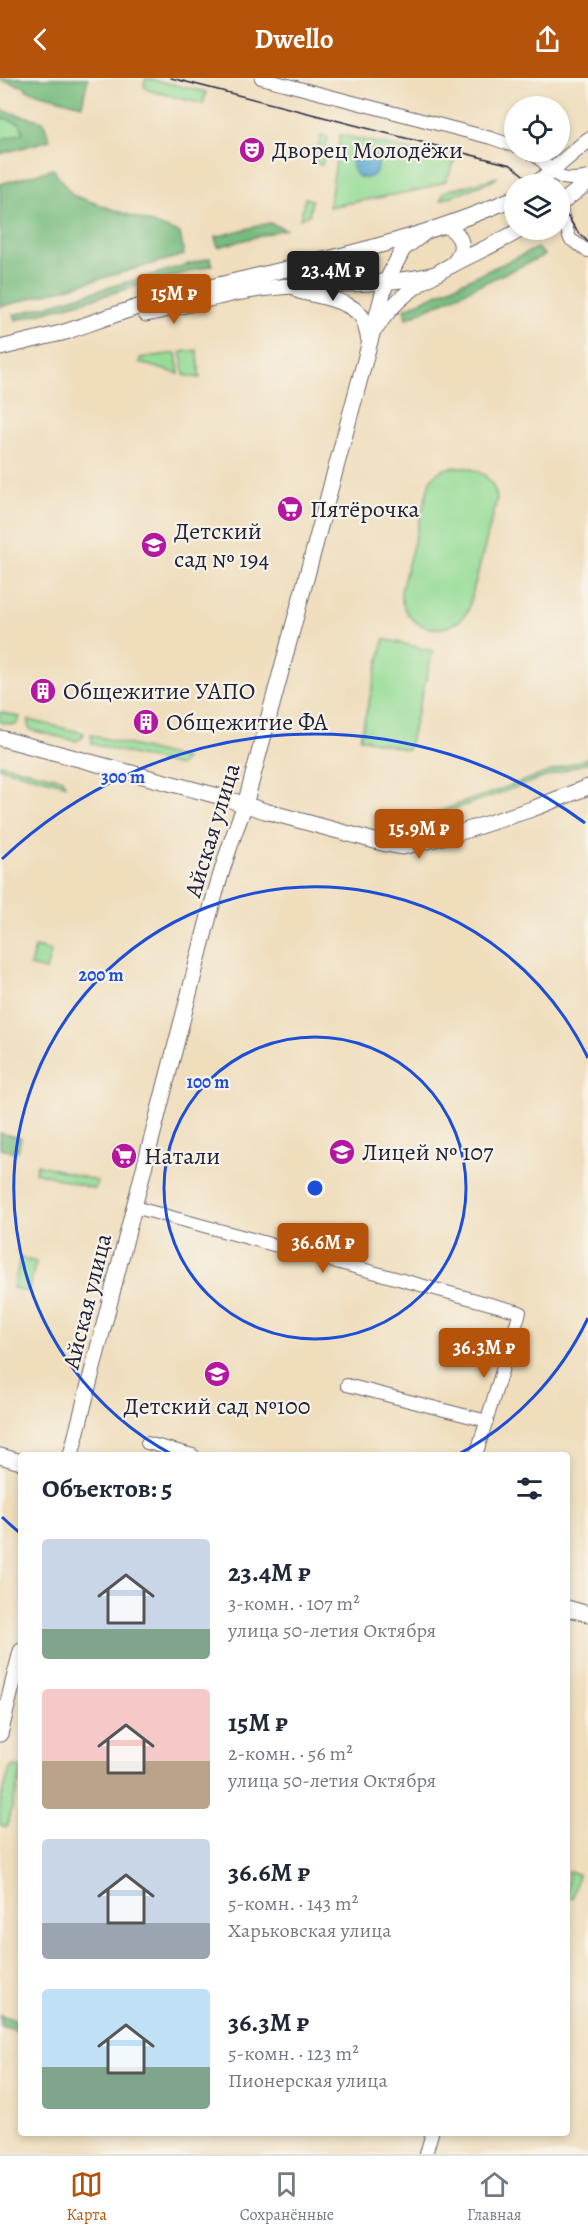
<!DOCTYPE html>
<html lang="ru">
<meta charset="utf-8">
<style>
:root{--surface:#fff;--page:#f6f6f7;--text:#1f2937;--muted:#747a83;--line:#e0e1e3;--accent:#b45309}
body{margin:0;font-family:Alegreya,serif;background:var(--page);color:var(--text);height:100vh;display:flex;flex-direction:column;font-size:22px;white-space:nowrap}
*{box-sizing:border-box;margin:0}
p{font-size:20px;color:var(--muted)}
.icon{flex:none;width:33px;height:33px;fill:none;stroke:currentColor;stroke-width:2;stroke-linecap:round;stroke-linejoin:round}
.map{position:relative;flex:1;overflow:hidden}
.side{position:absolute;left:18px;top:1374px;width:552px;height:684px;display:flex;flex-direction:column;background:var(--surface);border-radius:6px;box-shadow:0 3px 9px #0003}
.side>*{flex:none}
.buttons{position:absolute;left:504px;top:18px;display:grid;gap:12px}
.buttons a{display:grid;place-items:center;width:66px;height:66px;border-radius:50%;background:var(--surface);box-shadow:0 3px 9px #0003;font-size:30px}
.price{position:absolute;translate:-50% -51px;padding:0 14px;border-radius:6px;background:var(--accent);color:#fff;font-size:20px;line-height:39px;filter:drop-shadow(0 2px 3px #0008)}
.price::after{content:'';position:absolute;left:50%;top:36px;width:18px;height:14px;margin-left:-9px;background:inherit;clip-path:polygon(0 0,100% 0,50% 100%)}
.price.active{background:#222;color:#fff}
ul{padding:0;list-style:none}
li{display:flex;align-items:center;gap:18px;height:150px;padding:0 24px}
li span{display:grid;place-items:center;flex:none;width:168px;height:120px;border-radius:6px;color:#555}
li>.icon{margin-inline-start:auto}
span .icon{width:72px;height:72px;fill:#fffc;stroke-width:1}
li b{font-size:26px}
h2{display:flex;justify-content:space-between;align-items:center;height:72px;padding:0 24px;font-size:26px}
header{display:flex;justify-content:space-between;align-items:center;height:78px;padding:0 24px;background:var(--accent);color:#fff;font-size:27px;font-weight:700}
.tabs{display:flex;justify-content:space-around;align-items:center;height:84px;border-top:2px solid var(--line);background:var(--surface);font-size:16px;color:var(--muted)}
.tabs a{display:grid;justify-items:center;gap:3px}
.tabs .active{color:var(--accent)}
.map>svg:first-child{display:block}
.green{fill:#94db95;stroke:#5b7e68;stroke-width:1.5}
.forest{fill:#77bb7e;stroke:#4c6e5c;stroke-width:1.5}
.water{fill:#54a4ce;stroke:#3b6384;stroke-width:1.5}
.lines{fill:none;stroke-linecap:round;stroke-linejoin:round}
.minor-casing{stroke:#6a6368;stroke-width:14}
.major-casing{stroke:#6a6368;stroke-width:17}
.minor{stroke:#fff;stroke-width:12}
.major{stroke:#fff;stroke-width:15}
.tram{stroke:#22223b;stroke-width:1.5}
.ring{fill:none;stroke:#1d4ed8;stroke-width:3}
.labels{text-anchor:middle;stroke-width:4.5;stroke-linejoin:round;paint-order:stroke}
.poi-label{font-size:24px;fill:#22223b;stroke:#f7f3e8;text-anchor:start}
.street-label{font-size:24px;fill:#22223b;stroke:#f7f3e8}
.centre{fill:#1d4ed8;stroke:#f7f3e8;stroke-width:3}
.ring-label{font-size:18px;text-anchor:middle;font-weight:bold;fill:#1d4ed8;stroke:#f7f3e8;stroke-width:4.5;stroke-linejoin:round;paint-order:stroke}
</style>
<header><svg class="icon" aria-label="back" viewBox="0 0 24 24"><path d="M15 5l-7 7 7 7"/></svg>Dwello<svg class="icon" aria-label="share" viewBox="0 0 24 24"><path d="M12 15V3M7 8l5-5 5 5M5 13v7h14v-7"/></svg></header>
<div class="map">
<svg width="588" height="2076" viewBox="0 0 588 2076">
<rect width="100%" height="100%" fill="#f7f3e8"/>
<filter id="ink" filterUnits="userSpaceOnUse"><feTurbulence type="fractalNoise" baseFrequency=".0167" numOctaves="2"/><feDisplacementMap in="SourceGraphic" scale="12" xChannelSelector="R" yChannelSelector="G"/><feConvolveMatrix kernelMatrix="1 2 1 2 8 2 1 2 1" color-interpolation-filters="sRGB"/></filter>
<filter id="wash" filterUnits="userSpaceOnUse"><feTurbulence type="fractalNoise" baseFrequency=".008" numOctaves="4" result="noise"/><feDisplacementMap in="SourceGraphic" scale="24" xChannelSelector="R" yChannelSelector="G"/><feGaussianBlur stdDeviation="1.35" result="paint"/><feColorMatrix in="noise" values="0 0 0 0 0 0 0 0 0 0 0 0 0 0 0 0 0 1.4 0 .05"/><feComposite in="paint" operator="in"/></filter>
<g filter="url(#wash)">
<rect width="100%" height="100%" fill="#efddbc"/>
<!-- green -->
<g class="green">
<polygon points="146,0 206,14 203,26 148,12 144,8"/>
<polygon points="0,39 21,45 23,56 0,62"/>
<polygon points="321,57 328,59 322,87 315,85"/>
<polygon points="340,57 455,81 446,103 424,111 329,129"/>
<polygon points="498,99 492,103 441,122 444,114 450,112"/>
<polygon points="305,120 312,122 309,137 300,141"/>
<polygon points="197,272 200,300 184,297 181,274"/>
<polygon points="176,275 179,296 140,285 140,280"/>
<path d="M461,389C481,391 494,401 497,421L468,533C447,564 400,551 401,513L430,403C438,391 447,389 461,389Z"/>
<polygon points="384,561 433,573 408,672 360,660"/>
<polygon points="0,634 20,639 17,646 12,647 0,644"/>
<polygon points="29,642 84,655 82,660 76,663 31,652 28,648"/>
<polygon points="91,657 185,681 179,688 92,666"/>
<polygon points="588,680 588,684 435,738 434,735"/>
<polygon points="0,686 62,701 65,706 0,690"/>
<polygon points="35,869 51,873 46,892 30,888"/>
<polygon points="37,1086 97,1103 95,1111 35,1094"/>
<polygon points="20,1180 36,1184 28,1214 13,1210"/>
<polygon points="14,1688 21,1690 21,1696 7,1749 0,1747 0,1726 10,1690"/>
<polygon points="568,1794 578,1796 573,1820 567,1819"/>
</g>
<!-- forest -->
<g class="forest">
<polygon points="0,0 88,0 82,27 26,12 26,9 0,2"/>
<polygon points="0,32 43,43 50,62 0,76 0,62 23,55 20,45 0,39"/>
<polygon points="53,91 72,117 180,155 184,177 0,229 0,106"/>
<polygon points="269,145 285,151 218,169 215,159"/>
<polygon points="537,170 545,177 406,241 404,231"/>
<polygon points="210,180 213,187 16,242 14,237"/>
<polygon points="0,1055 21,1060 18,1072 15,1074 0,1071"/>
<polygon points="0,1937 21,1943 21,1954 0,1948"/>
</g>
<!-- water -->
<circle class="water" cx="365" cy="87" r="13"/>
</g>
<g filter="url(#ink)">
<g class="lines">
<!-- minor casing -->
<g class="minor-casing">
<g id="minor">
<polyline points="261,0 491,60 514,68"/>
<path d="M528,74C555,85 547,108 588,99"/>
<polyline points="560,129 570,161 588,173"/>
<polyline points="134,1129 520,1234 476,1377"/>
<polyline points="347,1307 487,1343"/>
<polyline points="147,1365 193,1377"/>
<polyline points="426,2076 432,2055"/>
</g>
</g>
<!-- major casing -->
<g class="major-casing">
<g id="major">
<polyline points="536,106 588,62"/>
<polyline points="560,126 588,104"/>
<path d="M447,148C464,158 466,173 452,187"/>
<path d="M299,213C318,218 350,222 362,239C366,245 367,255 369,262"/>
<path d="M146,236C190,227 235,212 280,209C333,205 384,208 436,196"/>
<path d="M377,249C408,198 471,181 520,152"/>
<path d="M62,255C100,242 139,227 179,217C292,188 407,168 514,120"/>
<polyline points="0,270 69,253"/>
<polyline points="0,660 218,718 265,733 386,766 402,769 455,756 532,731 588,709"/>
<path d="M71,1377C106,1237 142,1098 178,958C199,881 215,801 245,727L386,204L403,171L424,155"/>
<polyline points="0,1378 21,1384"/>
<polyline points="567,1530 588,1536"/>
<polyline points="0,1656 21,1573"/>
</g>
</g>
<!-- minor -->
<use href="#minor" class="minor"/>
<!-- major -->
<use href="#major" class="major"/>
<!-- tram -->
<g class="tram">
<polyline points="171,0 499,84 511,87 534,106"/>
<polyline points="560,127 577,153 588,164"/>
</g>
</g>
</g>
<!-- distance rings -->
<g class="ring">
<circle cx="315" cy="1110" r="151"/>
<path d="M588 1240A302 302 0 0 1 457 1377M173 1377A302 302 0 1 1 588 980"/>
<path d="M20 1455A454 454 0 0 1 2 1439M2 781A454 454 0 0 1 585 745"/>
</g>
<!-- icons -->
<defs>
<g id="theatre-disc" transform="scale(1.35)"><circle r="9.5" fill="#b5179e" stroke="#f7f3e8"/><path d="M-5-5.5Q0-4 5-5.5V0Q5 5 0 6Q-5 5-5 0ZM-3.3-2.5H-1v1.5H-3.3ZM1-2.5H3.3v1.5H1ZM-2.8 1Q0 5.5 2.8 1Z" fill="#fff"/></g>
<g id="supermarket-disc" transform="scale(1.35)"><circle r="9.5" fill="#b5179e" stroke="#f7f3e8"/><path d="M-6-5.5h2.5l.6 2H6L4.5 2H-2.5L-4.4-4H-6ZM-1.5 3.2a1.3 1.3 0 1 0 .1 0ZM3 3.2a1.3 1.3 0 1 0 .1 0Z" fill="#fff"/></g>
<g id="school-disc" transform="scale(1.35)"><circle r="9.5" fill="#b5179e" stroke="#f7f3e8"/><path d="M0-5L7-2L0 1L-7-2ZM-4 1L0 2.5L4 1V4Q0 6-4 4Z" fill="#fff"/></g>
<g id="building-disc" transform="scale(1.35)"><circle r="9.5" fill="#b5179e" stroke="#f7f3e8"/><path d="M-4-6H4V6H1V3H-1V6H-4ZM-2.5-4.3h1.7v1.8h-1.7ZM.8-4.3h1.7v1.8H.8ZM-2.5-1h1.7V.8h-1.7ZM.8-1h1.7V.8H.8Z" fill="#fff"/></g>
</defs>
<g fill-rule="evenodd">
<use href="#theatre-disc" x="252" y="72"/>
<use href="#supermarket-disc" x="290" y="431"/>
<use href="#school-disc" x="154" y="467"/>
<use href="#building-disc" x="43" y="613"/>
<use href="#building-disc" x="146" y="644"/>
<use href="#school-disc" x="342" y="1074"/>
<use href="#supermarket-disc" x="124" y="1078"/>
<use href="#school-disc" x="217" y="1296"/>
</g>
<g class="labels">
<!-- poi labels -->
<g class="poi-label">
<text x="272" y="80">Дворец Молодёжи</text>
<text x="310" y="439">Пятёрочка</text>
<text x="174" y="461">Детский<tspan x="174" dy="28">сад № 194</tspan></text>
<text x="63" y="621">Общежитие УАПО</text>
<text x="166" y="652">Общежитие ФА</text>
<text x="362" y="1082">Лицей № 107</text>
<text x="144" y="1086">Натали</text>
<text x="217" y="1336" text-anchor="middle">Детский сад №100</text>
</g>
<!-- street labels -->
<g class="street-label">
<text transform="translate(212 752) rotate(-73)" y="8">Айская улица</text>
<text transform="translate(87 1223) rotate(-76)" y="8">Айская улица</text>
</g>
</g>
<circle cx="315" cy="1110" r="9" class="centre"/>
<g class="ring-label">
<text x="123" y="705">300 m</text>
<text x="101" y="903">200 m</text>
<text x="208" y="1010">100 m</text>
</g>
</svg>
<div class="buttons">
<a><svg class="icon" aria-label="locate" viewBox="0 0 24 24"><circle cx="12" cy="12" r="6"/><path d="M12 2v4M12 18v4M2 12h4M18 12h4"/></svg></a>
<a><svg class="icon" aria-label="layers" viewBox="0 0 24 24"><path d="M12 4l9 5-9 5-9-5zM3 14l9 5 9-5"/></svg></a>
</div>
<b class="price active" style="left:333px;top:224px">23.4M ₽</b>
<b class="price" style="left:174px;top:247px">15M ₽</b>
<b class="price" style="left:419px;top:782px">15.9M ₽</b>
<b class="price" style="left:323px;top:1196px">36.6M ₽</b>
<b class="price" style="left:484px;top:1301px">36.3M ₽</b>
<section class="side">
<h2>Объектов: 5<svg class="icon" aria-label="filters" viewBox="0 0 24 24"><path d="M4 7h16M4 17h16"/><circle cx="9" cy="7" r="2"/><circle cx="15" cy="17" r="2"/></svg></h2>
<ul>
<li><span style="background:linear-gradient(#c9d6e8 75%,#7fa58c 0)"><svg class="icon" aria-label="home" viewBox="0 0 24 24"><path d="M3 11l9-7 9 7M6 9v11h12V9"/></svg></span><div><b>23.4M ₽</b><p>3-комн. · 107 m²</p><p>улица 50-летия Октября</p></div></li>
<li><span style="background:linear-gradient(#f6c9c9 60%,#b9a48a 0)"><svg class="icon" aria-label="home" viewBox="0 0 24 24"><path d="M3 11l9-7 9 7M6 9v11h12V9"/></svg></span><div><b>15M ₽</b><p>2-комн. · 56 m²</p><p>улица 50-летия Октября</p></div></li>
<li><span style="background:linear-gradient(#c9d6e8 70%,#9aa5b1 0)"><svg class="icon" aria-label="home" viewBox="0 0 24 24"><path d="M3 11l9-7 9 7M6 9v11h12V9"/></svg></span><div><b>36.6M ₽</b><p>5-комн. · 143 m²</p><p>Харьковская улица</p></div></li>
<li><span style="background:linear-gradient(#bfe0f5 65%,#7fa58c 0)"><svg class="icon" aria-label="home" viewBox="0 0 24 24"><path d="M3 11l9-7 9 7M6 9v11h12V9"/></svg></span><div><b>36.3M ₽</b><p>5-комн. · 123 m²</p><p>Пионерская улица</p></div></li>
</ul>
</section>
</div>
<nav class="tabs">
<a class="active"><svg class="icon" aria-label="map" viewBox="0 0 24 24"><path d="M3 6l6-2 6 2 6-2v14l-6 2-6-2-6 2zM9 4v14M15 6v14"/></svg>Карта</a>
<a><svg class="icon" aria-label="saved" viewBox="0 0 24 24"><path d="M7 4h10v16l-5-4-5 4z"/></svg>Сохранённые</a>
<a><svg class="icon" aria-label="home" viewBox="0 0 24 24"><path d="M3 11l9-7 9 7M6 9v11h12V9"/></svg>Главная</a>
</nav>
